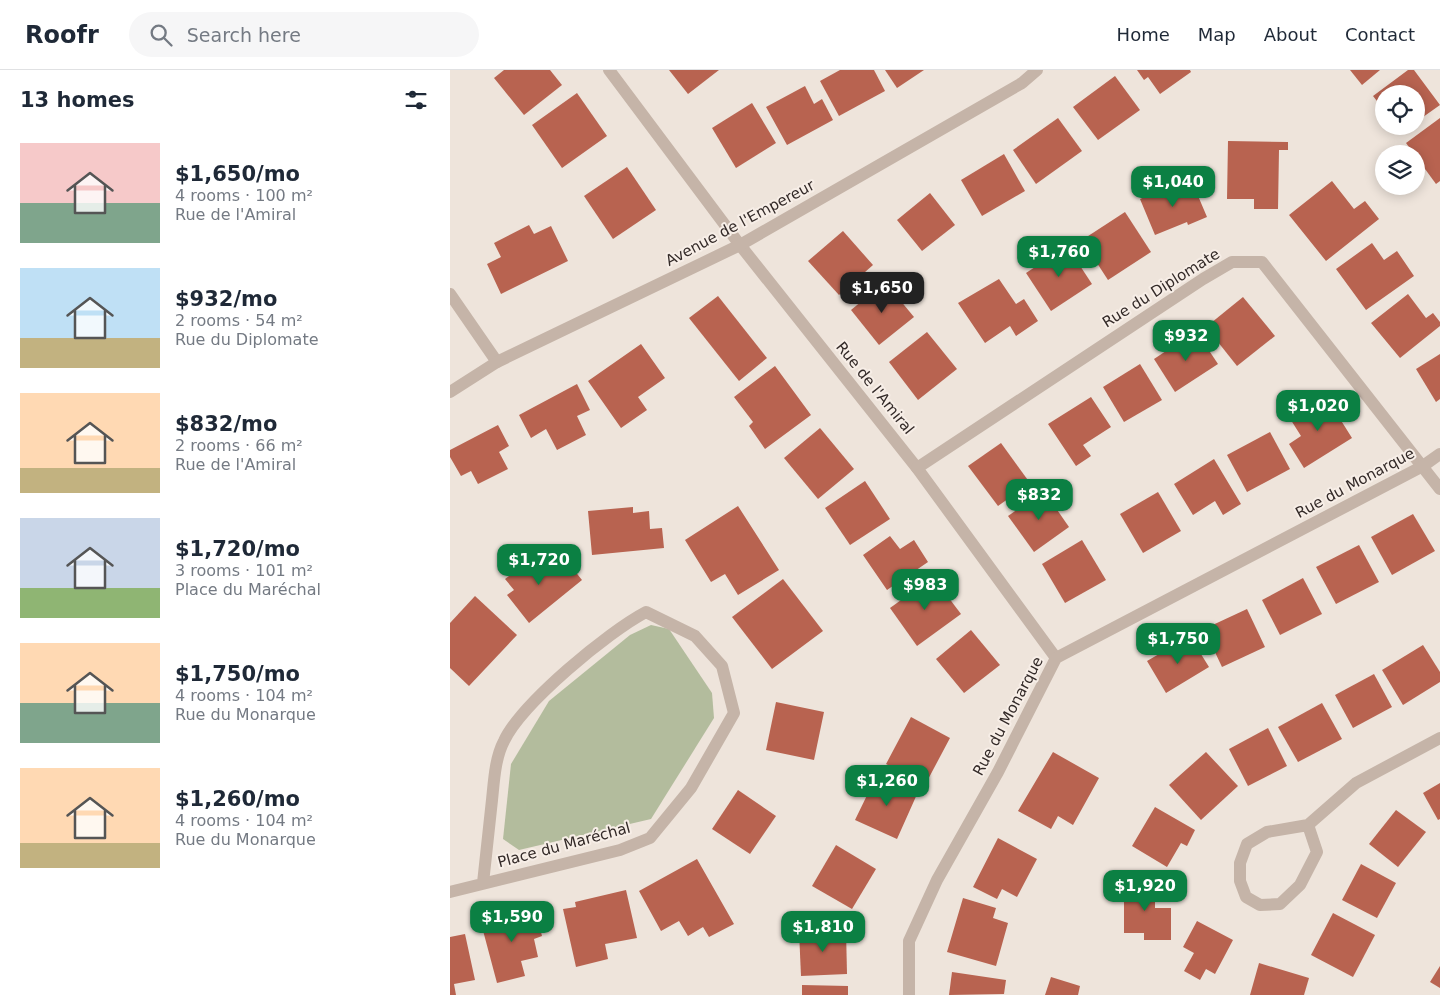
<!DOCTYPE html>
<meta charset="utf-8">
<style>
:root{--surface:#fff;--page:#f6f6f7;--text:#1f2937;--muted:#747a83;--line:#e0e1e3;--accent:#0b8043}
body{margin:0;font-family:"DejaVu Sans",sans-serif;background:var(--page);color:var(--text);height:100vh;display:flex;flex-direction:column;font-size:19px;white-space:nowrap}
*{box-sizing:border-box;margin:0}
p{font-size:16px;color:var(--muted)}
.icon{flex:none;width:28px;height:28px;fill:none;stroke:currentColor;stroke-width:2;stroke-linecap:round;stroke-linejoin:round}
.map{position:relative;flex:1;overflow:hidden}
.details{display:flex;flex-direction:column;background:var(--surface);width:450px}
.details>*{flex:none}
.buttons{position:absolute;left:925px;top:15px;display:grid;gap:10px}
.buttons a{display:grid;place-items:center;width:50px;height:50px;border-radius:50%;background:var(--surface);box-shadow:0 2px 12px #0003;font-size:25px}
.price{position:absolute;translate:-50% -42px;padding:0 11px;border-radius:10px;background:var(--accent);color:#fff;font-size:16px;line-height:32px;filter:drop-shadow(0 1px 2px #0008)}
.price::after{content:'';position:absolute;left:50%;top:30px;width:15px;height:11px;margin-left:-8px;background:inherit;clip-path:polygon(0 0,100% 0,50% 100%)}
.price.active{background:#222;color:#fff}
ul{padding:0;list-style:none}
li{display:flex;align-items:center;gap:15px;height:125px;padding:0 20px}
li span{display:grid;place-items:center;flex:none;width:140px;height:100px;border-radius:0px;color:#555}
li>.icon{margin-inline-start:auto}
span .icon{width:60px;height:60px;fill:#fffc;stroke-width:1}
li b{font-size:21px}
h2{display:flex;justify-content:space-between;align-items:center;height:60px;padding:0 20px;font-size:21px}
header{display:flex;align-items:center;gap:30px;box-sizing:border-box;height:70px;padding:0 25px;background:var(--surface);border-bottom:1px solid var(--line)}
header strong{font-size:24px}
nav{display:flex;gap:28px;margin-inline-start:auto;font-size:18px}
.search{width:350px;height:45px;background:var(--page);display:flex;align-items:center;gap:12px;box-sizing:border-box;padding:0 18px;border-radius:28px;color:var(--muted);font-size:19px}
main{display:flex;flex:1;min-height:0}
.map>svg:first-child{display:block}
.green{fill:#b3bc9d}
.building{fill:#b86350}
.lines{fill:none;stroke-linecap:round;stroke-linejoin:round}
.minor{stroke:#c5b4a8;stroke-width:12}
.labels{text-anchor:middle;stroke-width:4;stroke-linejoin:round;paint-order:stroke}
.street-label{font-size:15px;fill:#332a28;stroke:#f7eee7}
</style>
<header>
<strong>Roofr</strong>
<div class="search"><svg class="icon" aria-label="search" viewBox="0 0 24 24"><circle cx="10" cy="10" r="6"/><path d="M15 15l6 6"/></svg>Search here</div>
<nav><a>Home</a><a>Map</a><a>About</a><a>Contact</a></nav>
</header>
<main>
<section class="details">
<h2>13 homes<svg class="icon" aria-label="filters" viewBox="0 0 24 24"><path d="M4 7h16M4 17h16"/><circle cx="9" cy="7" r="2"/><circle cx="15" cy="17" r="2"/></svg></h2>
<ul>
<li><span style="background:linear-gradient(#f6c9c9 60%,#7fa58c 0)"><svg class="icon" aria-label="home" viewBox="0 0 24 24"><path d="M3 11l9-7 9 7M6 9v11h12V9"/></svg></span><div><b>$1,650/mo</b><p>4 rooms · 100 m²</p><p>Rue de l'Amiral</p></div></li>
<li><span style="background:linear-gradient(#bfe0f5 70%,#c2b280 0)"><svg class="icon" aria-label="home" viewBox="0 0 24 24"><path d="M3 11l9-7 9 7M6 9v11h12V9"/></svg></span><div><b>$932/mo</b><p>2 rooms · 54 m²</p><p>Rue du Diplomate</p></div></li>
<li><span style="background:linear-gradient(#ffd9b3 75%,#c2b280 0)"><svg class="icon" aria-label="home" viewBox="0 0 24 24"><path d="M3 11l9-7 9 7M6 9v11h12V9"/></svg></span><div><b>$832/mo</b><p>2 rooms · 66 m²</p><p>Rue de l'Amiral</p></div></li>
<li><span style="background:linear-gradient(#c9d6e8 70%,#8fb573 0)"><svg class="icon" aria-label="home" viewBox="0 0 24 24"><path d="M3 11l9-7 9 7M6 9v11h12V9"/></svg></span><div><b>$1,720/mo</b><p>3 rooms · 101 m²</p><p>Place du Maréchal</p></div></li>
<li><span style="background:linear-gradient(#ffd9b3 60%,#7fa58c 0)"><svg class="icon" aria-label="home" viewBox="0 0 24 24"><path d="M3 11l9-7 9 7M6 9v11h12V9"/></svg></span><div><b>$1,750/mo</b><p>4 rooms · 104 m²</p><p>Rue du Monarque</p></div></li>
<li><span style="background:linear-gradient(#ffd9b3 75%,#c2b280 0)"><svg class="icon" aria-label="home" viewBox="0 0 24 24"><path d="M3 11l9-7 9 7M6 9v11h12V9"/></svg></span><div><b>$1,260/mo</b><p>4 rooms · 104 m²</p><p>Rue du Monarque</p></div></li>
</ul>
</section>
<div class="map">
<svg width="990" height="925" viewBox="0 0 990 925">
<rect width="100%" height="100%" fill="#eee4db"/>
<!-- green -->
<polygon class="green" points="201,555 219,559 262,623 264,648 201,749 69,780 53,769 61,694 99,631 180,565"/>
<!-- building -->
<g class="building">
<polygon points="54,0 100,0 112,15 74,45 44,8"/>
<polygon points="219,0 269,0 238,24"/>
<polygon points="390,0 424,0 435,21 389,46 370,11"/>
<polygon points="435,0 474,0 447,18"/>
<polygon points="687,0 740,0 741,2 710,24 698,7 694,10"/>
<polygon points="900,0 930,0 912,15"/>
<polygon points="958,0 964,0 990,35 966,52 966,24 934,24 934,40 923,26"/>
<polygon points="665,6 690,40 648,70 623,37"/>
<polygon points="355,16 364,34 372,29 383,50 337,75 316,37"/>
<polygon points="127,23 157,66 112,98 82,55"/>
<polygon points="302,33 326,73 286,98 262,58"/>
<polygon points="608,48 632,81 586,114 563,80"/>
<polygon points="990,48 990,111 986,114 956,73"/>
<polygon points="778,71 838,72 838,80 829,80 828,139 804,139 804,129 777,129"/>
<polygon points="554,84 575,121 532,146 511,110"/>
<polygon points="177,97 206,140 163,169 134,126"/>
<polygon points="882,111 904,139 915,131 929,149 876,191 839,145"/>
<polygon points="725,114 728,121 743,114 757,147 738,155 737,152 705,165 690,129"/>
<polygon points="480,123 505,155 472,181 447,150"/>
<polygon points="675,142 701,182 658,210 632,170"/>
<polygon points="79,155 84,164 101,156 118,191 51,224 37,194 51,187 44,173"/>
<polygon points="393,161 423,195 389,225 358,191"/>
<polygon points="922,173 934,190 947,181 964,206 916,240 886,199"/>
<polygon points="617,176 642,214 601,241 576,203"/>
<polygon points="549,209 566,234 574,229 588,251 566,266 560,256 535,273 508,233"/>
<polygon points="435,212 464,247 429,275 401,240"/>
<polygon points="958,224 976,248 983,243 990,252 990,256 950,288 921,253"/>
<polygon points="268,226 317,288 289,311 239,248"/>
<polygon points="793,227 825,266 787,296 756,257"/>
<polygon points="746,261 768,294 725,322 704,289"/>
<polygon points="477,262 507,299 468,330 439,292"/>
<polygon points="191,274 215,308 188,327 197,340 171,358 138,311"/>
<polygon points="990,284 990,329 986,332 966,299"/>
<polygon points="690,294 712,330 674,352 653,317"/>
<polygon points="325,296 361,345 315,379 299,356 303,352 284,327"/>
<polygon points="127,314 140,340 127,346 136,365 107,380 96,359 81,368 69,345"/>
<polygon points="875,325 902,368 854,398 839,374 851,366 839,347"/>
<polygon points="641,327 661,357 633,375 641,386 626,396 598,354"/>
<polygon points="48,355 59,376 49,382 58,399 28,414 21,401 11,406 0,387 0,380"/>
<polygon points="370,358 404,399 368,429 334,388"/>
<polygon points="820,362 840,399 797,422 777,385"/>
<polygon points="551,373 580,413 548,436 518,396"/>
<polygon points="764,389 791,434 773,445 765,431 743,445 724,414"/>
<polygon points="415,411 440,449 400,475 375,438"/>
<polygon points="594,421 619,457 584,482 558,446"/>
<polygon points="708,422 731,461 693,483 670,444"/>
<polygon points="288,436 329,500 288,525 275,504 261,512 235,470"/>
<polygon points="183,437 183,443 199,441 200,459 212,458 214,478 142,485 138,441"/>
<polygon points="963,444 985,481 942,505 921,467"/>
<polygon points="440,466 450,479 464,470 478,492 437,520 413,485"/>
<polygon points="632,470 656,510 615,533 592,494"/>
<polygon points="909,475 929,512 886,534 866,497"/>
<polygon points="90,482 108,504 120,495 132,510 79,553 57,525 64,520 55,509"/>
<polygon points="483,507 511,544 467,576 440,538"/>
<polygon points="853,508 872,544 830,565 812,530"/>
<polygon points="333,509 373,561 322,599 282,547"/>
<polygon points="25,526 67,565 19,616 0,598 0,553"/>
<polygon points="797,539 815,577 772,597 754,559"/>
<polygon points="521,560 550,595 514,623 486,589"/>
<polygon points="741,568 759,597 716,623 697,591 728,573 729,576"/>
<polygon points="973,575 990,602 990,612 953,635 932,600"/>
<polygon points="924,604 942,637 903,658 885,625"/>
<polygon points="326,632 374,642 364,690 316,680"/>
<polygon points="872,633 892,669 848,692 828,657"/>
<polygon points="461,647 500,668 475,715 436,694"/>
<polygon points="818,658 837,696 798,716 779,679"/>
<polygon points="603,682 649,708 623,755 608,746 601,759 568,741"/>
<polygon points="756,682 788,716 751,750 719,715"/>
<polygon points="435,707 468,722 447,769 405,750 422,715 429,718"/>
<polygon points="990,713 990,749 988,750 973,723"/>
<polygon points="288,720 326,746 300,784 262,759"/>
<polygon points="705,737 745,760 737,776 731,773 717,797 682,776"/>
<polygon points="946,740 976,762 948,797 919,774"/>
<polygon points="548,768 587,789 567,827 552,819 547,829 523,817"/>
<polygon points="386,775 426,799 402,839 362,816"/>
<polygon points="247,789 284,854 259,867 253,857 238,866 229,851 211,861 189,821"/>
<polygon points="911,794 946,813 927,848 892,830"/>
<polygon points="674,812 705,812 705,838 721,838 721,870 694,870 694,863 674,863"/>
<polygon points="176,820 187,868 155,874 158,889 126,897 113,839 126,837 125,832"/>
<polygon points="513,828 546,838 543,848 558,853 546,896 497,882"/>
<polygon points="85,839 92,866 84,869 88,887 71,891 75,906 47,913 31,853"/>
<polygon points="883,843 925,865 903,907 861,885"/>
<polygon points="747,851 783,870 765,904 756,899 750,910 734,901 744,883 733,877"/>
<polygon points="396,860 397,904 351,906 349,861"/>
<polygon points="15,864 25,910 4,914 6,925 0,925 0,867"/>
<polygon points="809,893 859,908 854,925 800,925"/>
<polygon points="990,896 990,918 980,912"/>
<polygon points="502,902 556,910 554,924 499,925"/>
<polygon points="601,907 630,916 628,925 595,925"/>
<polygon points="352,915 398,916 398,925 352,925"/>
</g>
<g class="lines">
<!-- minor -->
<g class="minor">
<polyline points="159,0 290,175 467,398 606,588"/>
<polyline points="0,224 47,292"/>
<polyline points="0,322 47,292 290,175 572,13 587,0"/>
<polyline points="467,398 753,209 782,192 812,192 990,419"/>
<polyline points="858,755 867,782 850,815 830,834 810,835 796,827 790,811 790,793 797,774 817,762 858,755 906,713 990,668"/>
<path d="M0,822L170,780L200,768L241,718L284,643L272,596L245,566L196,542C158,562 72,633 54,671C45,688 44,711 42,730C39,758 36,786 33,813"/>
<polyline points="459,925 459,871 487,810 548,702 606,588 973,396 990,384"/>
</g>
</g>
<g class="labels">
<!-- street labels -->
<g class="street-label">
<text transform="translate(290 153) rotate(-28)" y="5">Avenue de l'Empereur</text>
<text transform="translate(711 218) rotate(-32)" y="5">Rue du Diplomate</text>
<text transform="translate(425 318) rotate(51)" y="5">Rue de l'Amiral</text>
<text transform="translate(905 413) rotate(-28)" y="5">Rue du Monarque</text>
<text transform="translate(558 646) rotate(-62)" y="5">Rue du Monarque</text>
<text transform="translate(114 775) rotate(-15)" y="5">Place du Maréchal</text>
</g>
</g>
</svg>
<div class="buttons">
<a><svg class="icon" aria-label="locate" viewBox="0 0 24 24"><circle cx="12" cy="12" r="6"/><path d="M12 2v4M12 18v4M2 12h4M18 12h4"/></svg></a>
<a><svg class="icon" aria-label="layers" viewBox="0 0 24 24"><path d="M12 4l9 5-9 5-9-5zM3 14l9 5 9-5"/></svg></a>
</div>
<b class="price" style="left:723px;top:138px">$1,040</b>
<b class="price" style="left:609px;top:208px">$1,760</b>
<b class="price active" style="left:432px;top:244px">$1,650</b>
<b class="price" style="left:736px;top:292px">$932</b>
<b class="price" style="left:868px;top:362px">$1,020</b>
<b class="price" style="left:589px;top:451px">$832</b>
<b class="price" style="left:89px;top:516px">$1,720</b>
<b class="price" style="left:475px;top:541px">$983</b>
<b class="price" style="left:728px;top:595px">$1,750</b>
<b class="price" style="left:437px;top:737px">$1,260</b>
<b class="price" style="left:695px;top:842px">$1,920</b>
<b class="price" style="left:62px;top:873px">$1,590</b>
<b class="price" style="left:373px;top:883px">$1,810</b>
</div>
</main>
